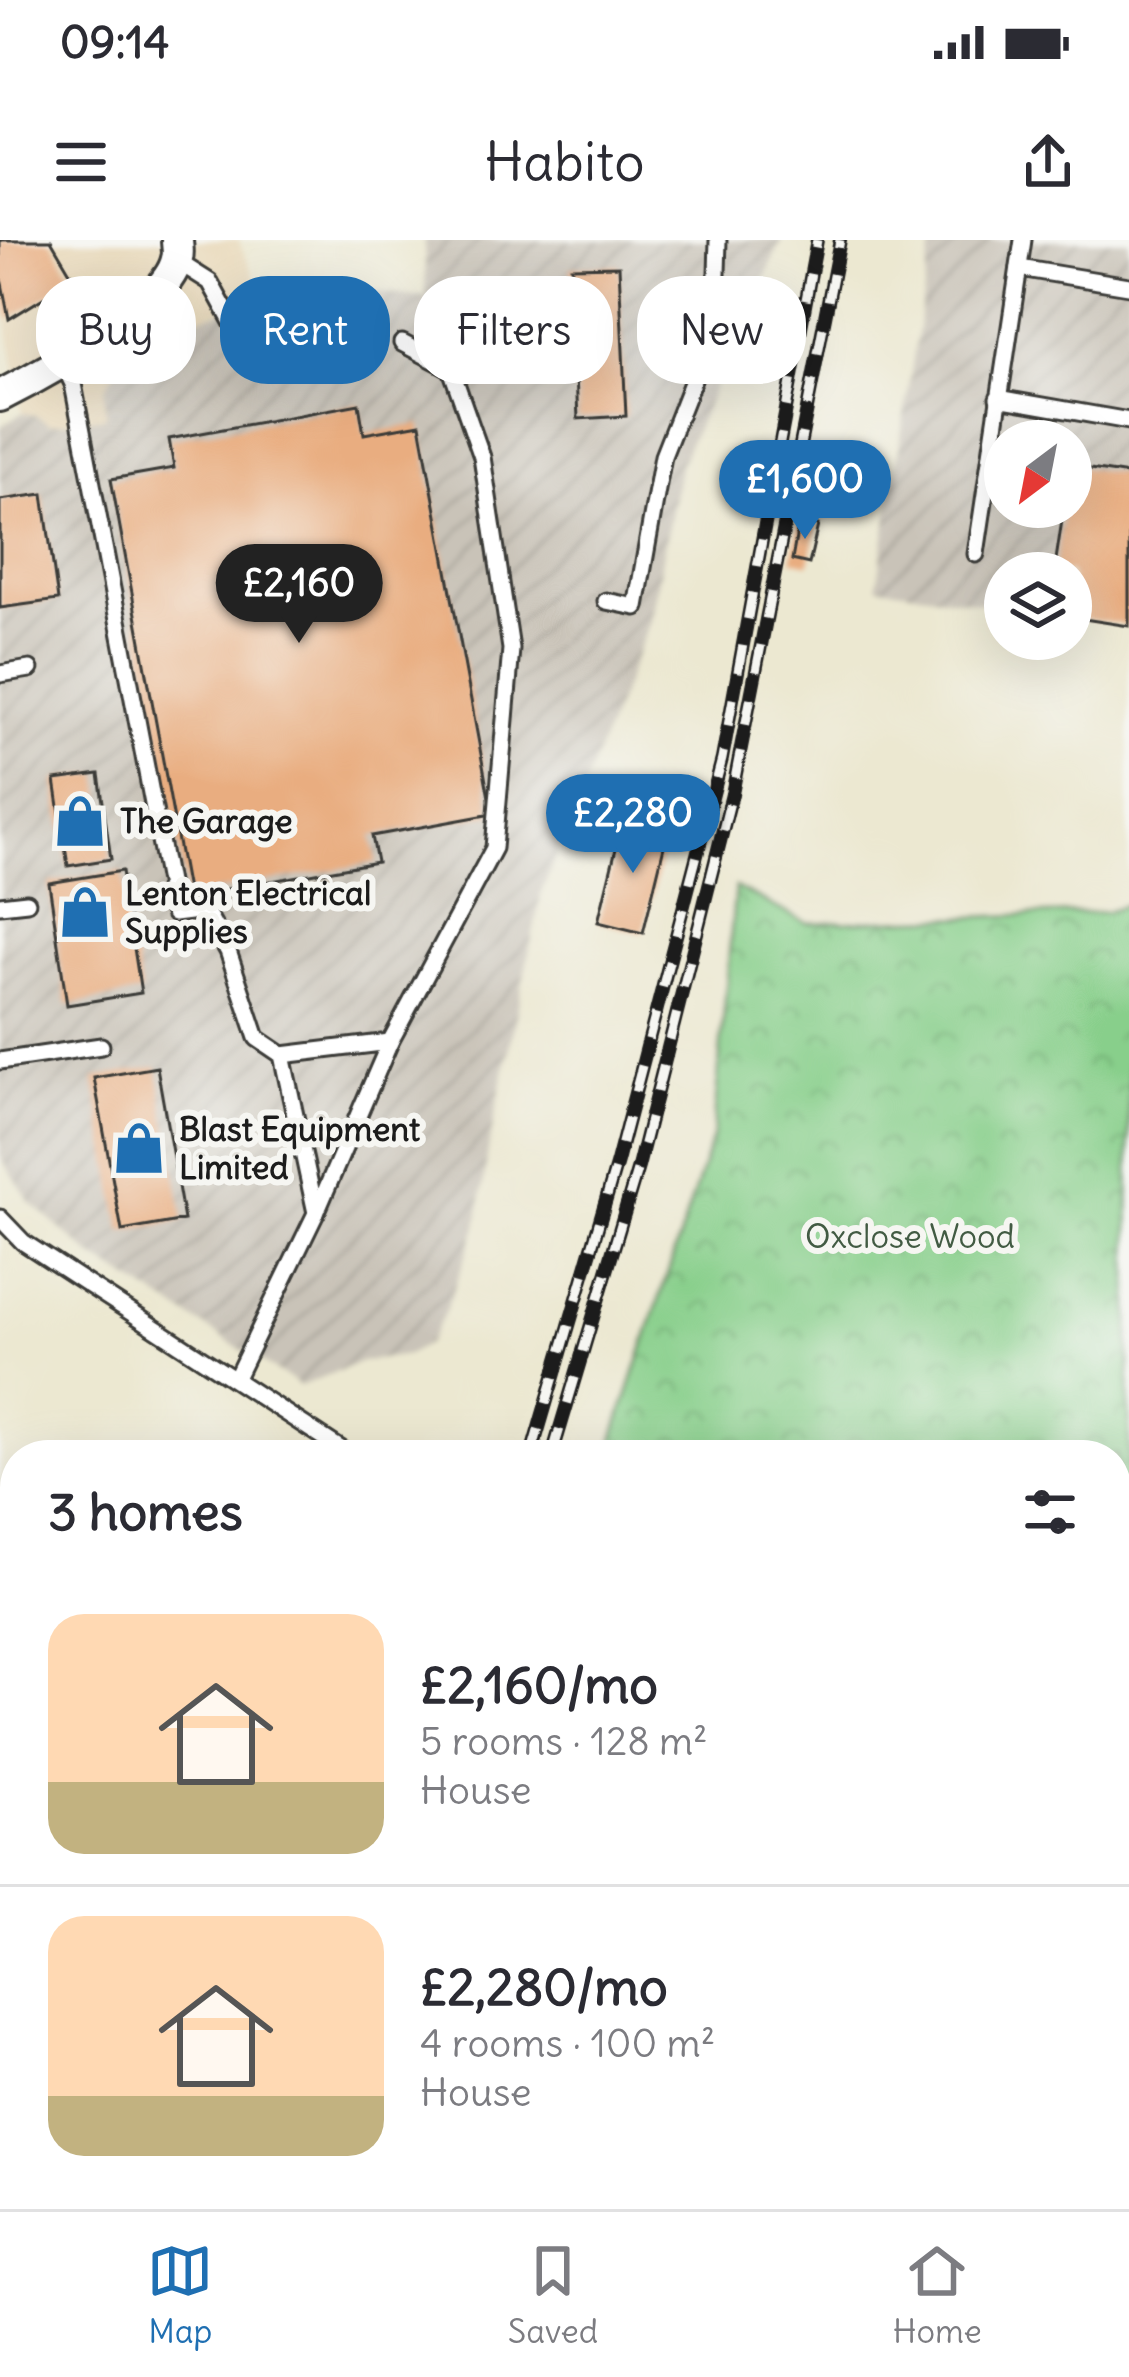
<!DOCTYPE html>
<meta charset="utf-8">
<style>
:root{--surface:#fff;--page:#f2f2f3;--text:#2b2b33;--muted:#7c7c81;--line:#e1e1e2;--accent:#1f6fb2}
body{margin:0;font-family:Delius,sans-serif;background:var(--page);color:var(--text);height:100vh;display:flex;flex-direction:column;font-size:45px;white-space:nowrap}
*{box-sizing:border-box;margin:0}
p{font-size:39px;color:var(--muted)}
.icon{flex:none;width:66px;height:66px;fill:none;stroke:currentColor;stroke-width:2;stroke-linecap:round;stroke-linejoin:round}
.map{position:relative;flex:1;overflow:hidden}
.panel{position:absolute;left:0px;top:1200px;width:1131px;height:771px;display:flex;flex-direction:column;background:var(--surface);border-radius:48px 48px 0 0;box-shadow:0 12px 48px #0002}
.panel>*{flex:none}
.hud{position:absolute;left:36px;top:36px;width:1059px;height:108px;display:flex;gap:24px}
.needle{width:78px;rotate:212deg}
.controls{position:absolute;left:984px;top:180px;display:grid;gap:24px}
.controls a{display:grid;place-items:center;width:108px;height:108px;border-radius:50%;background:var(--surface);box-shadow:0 12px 48px #0002;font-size:60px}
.price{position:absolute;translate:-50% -102px;padding:0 27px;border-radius:42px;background:var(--accent);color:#fff;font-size:39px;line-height:78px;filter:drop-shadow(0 3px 6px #0008)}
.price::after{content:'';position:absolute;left:50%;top:72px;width:36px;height:27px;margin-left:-18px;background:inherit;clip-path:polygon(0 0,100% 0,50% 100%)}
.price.selected{background:#222;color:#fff}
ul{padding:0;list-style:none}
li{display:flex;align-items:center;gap:36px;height:300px;padding:0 48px}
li+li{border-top:3px solid var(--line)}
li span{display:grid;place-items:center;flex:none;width:336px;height:240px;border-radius:36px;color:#555}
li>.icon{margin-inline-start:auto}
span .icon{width:144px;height:144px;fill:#fffc;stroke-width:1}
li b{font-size:51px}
h2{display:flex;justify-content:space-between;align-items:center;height:144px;padding:0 48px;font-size:51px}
.tag{padding:0 42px;border-radius:48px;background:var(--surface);box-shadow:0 12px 48px #0002;font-size:42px;line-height:108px}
.tag.selected{background:var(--accent);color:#fff}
.status{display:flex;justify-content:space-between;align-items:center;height:84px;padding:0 60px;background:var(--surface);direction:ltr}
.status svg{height:33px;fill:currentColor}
header{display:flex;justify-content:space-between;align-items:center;height:156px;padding:0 48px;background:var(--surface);font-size:54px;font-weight:600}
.tabs{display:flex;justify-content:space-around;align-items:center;height:168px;border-top:3px solid var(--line);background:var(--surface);font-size:33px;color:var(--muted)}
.tabs a{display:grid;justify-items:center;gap:6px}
.tabs .selected{color:var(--accent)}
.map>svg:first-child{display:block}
.built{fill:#e9d9ba}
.industrial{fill:url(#industrial-furrows);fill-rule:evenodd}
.park{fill:url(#park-crowns);stroke:#527654;stroke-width:3}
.building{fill:#e9ad80}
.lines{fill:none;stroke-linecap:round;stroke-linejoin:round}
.service-casing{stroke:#3b3b37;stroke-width:21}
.minor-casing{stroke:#3b3b37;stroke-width:36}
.service{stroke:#fff;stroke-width:15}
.minor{stroke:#fff;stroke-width:30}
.rail-casing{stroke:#1c1c1c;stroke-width:14}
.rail{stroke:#f6f6f2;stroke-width:9;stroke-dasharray:27;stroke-linecap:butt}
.labels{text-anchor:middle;stroke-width:12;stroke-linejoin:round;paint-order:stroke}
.poi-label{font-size:33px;font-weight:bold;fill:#1c1c1c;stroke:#f6f6f2;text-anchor:start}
.park-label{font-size:33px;fill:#425b43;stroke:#f6f6f2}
</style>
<div class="status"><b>09:14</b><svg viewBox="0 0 49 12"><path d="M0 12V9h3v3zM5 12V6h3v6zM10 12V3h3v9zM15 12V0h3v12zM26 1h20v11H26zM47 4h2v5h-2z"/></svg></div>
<header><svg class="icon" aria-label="menu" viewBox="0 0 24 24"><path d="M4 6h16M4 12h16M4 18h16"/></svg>Habito<svg class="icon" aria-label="share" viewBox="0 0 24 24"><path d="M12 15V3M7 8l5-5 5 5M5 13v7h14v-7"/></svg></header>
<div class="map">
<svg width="1129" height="1969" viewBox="0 0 1129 1969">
<defs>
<pattern id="industrial-furrows" width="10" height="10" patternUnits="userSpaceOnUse" patternTransform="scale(3)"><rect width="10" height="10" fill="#c9c3b8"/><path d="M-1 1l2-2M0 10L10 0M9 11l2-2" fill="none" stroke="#aca79e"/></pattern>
<pattern id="park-crowns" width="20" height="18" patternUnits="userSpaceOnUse" patternTransform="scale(3)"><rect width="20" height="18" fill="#88cf8b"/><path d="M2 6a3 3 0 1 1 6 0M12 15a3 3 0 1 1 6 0" fill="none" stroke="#75b177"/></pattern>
</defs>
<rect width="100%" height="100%" fill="#f6f6f2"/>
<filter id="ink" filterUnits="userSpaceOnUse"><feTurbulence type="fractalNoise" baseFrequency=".00833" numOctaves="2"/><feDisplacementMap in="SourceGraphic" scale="24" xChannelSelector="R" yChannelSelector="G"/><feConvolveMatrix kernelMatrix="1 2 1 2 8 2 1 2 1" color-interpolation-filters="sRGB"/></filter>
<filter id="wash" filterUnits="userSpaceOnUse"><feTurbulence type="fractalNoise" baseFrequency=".004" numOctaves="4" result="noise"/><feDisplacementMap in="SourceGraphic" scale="48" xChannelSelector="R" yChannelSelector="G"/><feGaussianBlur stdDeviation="2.7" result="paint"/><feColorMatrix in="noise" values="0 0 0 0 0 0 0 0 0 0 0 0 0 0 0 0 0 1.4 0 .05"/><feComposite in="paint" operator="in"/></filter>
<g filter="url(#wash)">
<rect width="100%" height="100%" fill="#ece8d1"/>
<!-- built -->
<polygon class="built" points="0,0 238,0 264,58 193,79 116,130 106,149 106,177 48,184 36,175 22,173 0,39"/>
<!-- industrial -->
<g class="industrial">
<polygon points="424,0 782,0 680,223 650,381 542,650 489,905 477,987 444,1074 428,1103 407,1115 361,1122 300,1146 92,1016 31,963 0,917 0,187 22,173 35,175 49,184 106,177 105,149 116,130 193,79 301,51 355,50 426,57"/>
<path d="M932,0H1129V386L1071,377V333H1005V366L877,346ZM1005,201H1071V267H1005Z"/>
<polygon points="1116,1795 1129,1803 1129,1969 328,1969 333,1956 1116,1956"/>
</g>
<!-- park -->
<polygon class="park" points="735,647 807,683 1107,672 1129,663 1129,1803 1116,1795 1116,1215 608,1215 713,895"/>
<g id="blocks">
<!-- building -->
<g class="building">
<polygon points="0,0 51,0 74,39 9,79 0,33"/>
<polygon points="619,26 626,176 578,179 571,27"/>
<polygon points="359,164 364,194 420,184 492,574 372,596 377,622 188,656 111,239 174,228 169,199"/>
<polygon points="1071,226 1129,235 1129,386 1071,377 1071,333 1054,333 1064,267 1071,267"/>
<polygon points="43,254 58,360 0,368 0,260"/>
<polygon points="799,280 818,285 809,324 792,320"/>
<polygon points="99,534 111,619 68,626 55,540"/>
<polygon points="623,580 668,590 643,693 598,682"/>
<polygon points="122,631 141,753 67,765 49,643"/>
<polygon points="157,827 184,980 122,991 94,838"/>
<polygon points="117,1956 154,1956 146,1969 110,1969"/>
<polygon points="785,1956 866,1956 857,1969 803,1969"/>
<polygon points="889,1956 914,1956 905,1968"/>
</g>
</g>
</g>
<g filter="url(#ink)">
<use href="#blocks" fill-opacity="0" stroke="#3b3b37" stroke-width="3"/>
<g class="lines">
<!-- service casing -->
<g class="service-casing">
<g id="service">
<polyline points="177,21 210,42 250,115"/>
<polyline points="1019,28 1129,46"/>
<polyline points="62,121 73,144 174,674 205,670 228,711 257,798 282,815 316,973"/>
<polyline points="998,158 1129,181"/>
<polyline points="976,314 1023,0"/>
<polyline points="606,361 636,367 663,216 702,117 716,66 718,0"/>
<polyline points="0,434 30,429"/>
<polyline points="0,665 27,662"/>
<polyline points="282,815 390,802"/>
<polyline points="0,821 101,806"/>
<polyline points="0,978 23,1002 350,1215"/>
<polyline points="236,1138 316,973 390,802 494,608 511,409 482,217 451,129 402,103"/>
<polyline points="1116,1772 1128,1756"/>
<polyline points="1116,1849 1129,1858"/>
<polyline points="416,1956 439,1969"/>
<polyline points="764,1956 780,1969"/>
<polyline points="379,1969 385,1956"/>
<polyline points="730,1969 739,1956"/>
<polyline points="963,1969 971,1956"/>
</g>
</g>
<!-- minor casing -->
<g class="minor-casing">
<g id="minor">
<path d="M0,156C43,134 167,67 177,19C179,13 177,6 177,0"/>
<polyline points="0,1346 15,1344"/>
<polyline points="0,1544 15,1588"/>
<polyline points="29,1969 51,1956"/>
</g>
</g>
<!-- service -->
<use href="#service" class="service"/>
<!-- minor -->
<use href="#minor" class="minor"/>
<!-- rail casing -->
<g class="rail-casing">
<g id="rail">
<polyline points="531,1215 617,922 722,519 817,0"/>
<polyline points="552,1215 638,927 732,554 840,0"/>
<polyline points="249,1969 255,1956"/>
<polyline points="273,1969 279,1956"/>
</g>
</g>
<!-- rail -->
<use href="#rail" class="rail"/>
</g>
</g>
<!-- icons -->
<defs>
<g id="shop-bare" transform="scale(4.14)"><path d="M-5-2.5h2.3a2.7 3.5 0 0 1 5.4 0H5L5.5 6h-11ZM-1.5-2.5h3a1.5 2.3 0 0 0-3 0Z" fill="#1f6fb2" stroke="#f6f6f2" stroke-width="2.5" paint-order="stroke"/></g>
</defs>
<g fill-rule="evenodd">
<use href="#shop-bare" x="80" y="581"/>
<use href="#shop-bare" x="85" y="672"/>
<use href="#shop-bare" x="139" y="908"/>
</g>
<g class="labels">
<!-- poi labels -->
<g class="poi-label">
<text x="120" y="593">The Garage</text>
<text x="125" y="665">Lenton Electrical<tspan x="125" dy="38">Supplies</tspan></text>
<text x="179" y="901">Blast Equipment<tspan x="179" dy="38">Limited</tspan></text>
</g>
<!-- park labels -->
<g class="park-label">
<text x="910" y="1008">Oxclose Wood</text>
</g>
</g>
</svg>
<div class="controls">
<a><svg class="needle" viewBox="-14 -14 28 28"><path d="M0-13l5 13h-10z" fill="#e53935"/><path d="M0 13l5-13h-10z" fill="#7c7c81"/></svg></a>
<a><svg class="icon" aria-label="layers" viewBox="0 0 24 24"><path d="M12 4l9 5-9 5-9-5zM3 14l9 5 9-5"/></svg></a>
</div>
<b class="price" style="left:805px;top:302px">£1,600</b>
<b class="price selected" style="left:299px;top:406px">£2,160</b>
<b class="price" style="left:633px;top:636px">£2,280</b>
<div class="hud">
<a class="tag">Buy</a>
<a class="tag selected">Rent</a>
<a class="tag">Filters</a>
<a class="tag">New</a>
</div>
<section class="panel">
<h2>3 homes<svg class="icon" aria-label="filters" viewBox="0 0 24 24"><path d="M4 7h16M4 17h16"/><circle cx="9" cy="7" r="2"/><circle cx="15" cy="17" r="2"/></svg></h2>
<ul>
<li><span style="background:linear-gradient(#ffd9b3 70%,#c2b280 0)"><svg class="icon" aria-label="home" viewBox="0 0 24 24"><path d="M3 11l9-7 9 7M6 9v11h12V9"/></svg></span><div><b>£2,160/mo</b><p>5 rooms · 128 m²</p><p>House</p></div></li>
<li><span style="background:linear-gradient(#ffd9b3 75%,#c2b280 0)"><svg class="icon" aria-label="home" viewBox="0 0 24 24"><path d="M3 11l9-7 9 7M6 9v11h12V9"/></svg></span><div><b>£2,280/mo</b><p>4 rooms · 100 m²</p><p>House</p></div></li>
</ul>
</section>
</div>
<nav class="tabs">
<a class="selected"><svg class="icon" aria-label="map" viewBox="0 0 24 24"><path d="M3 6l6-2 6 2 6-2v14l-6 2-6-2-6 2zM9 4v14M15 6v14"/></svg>Map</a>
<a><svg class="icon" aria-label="saved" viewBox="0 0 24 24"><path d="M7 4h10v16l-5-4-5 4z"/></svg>Saved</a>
<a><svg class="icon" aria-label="home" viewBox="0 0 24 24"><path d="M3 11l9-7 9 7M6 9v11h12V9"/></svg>Home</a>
</nav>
